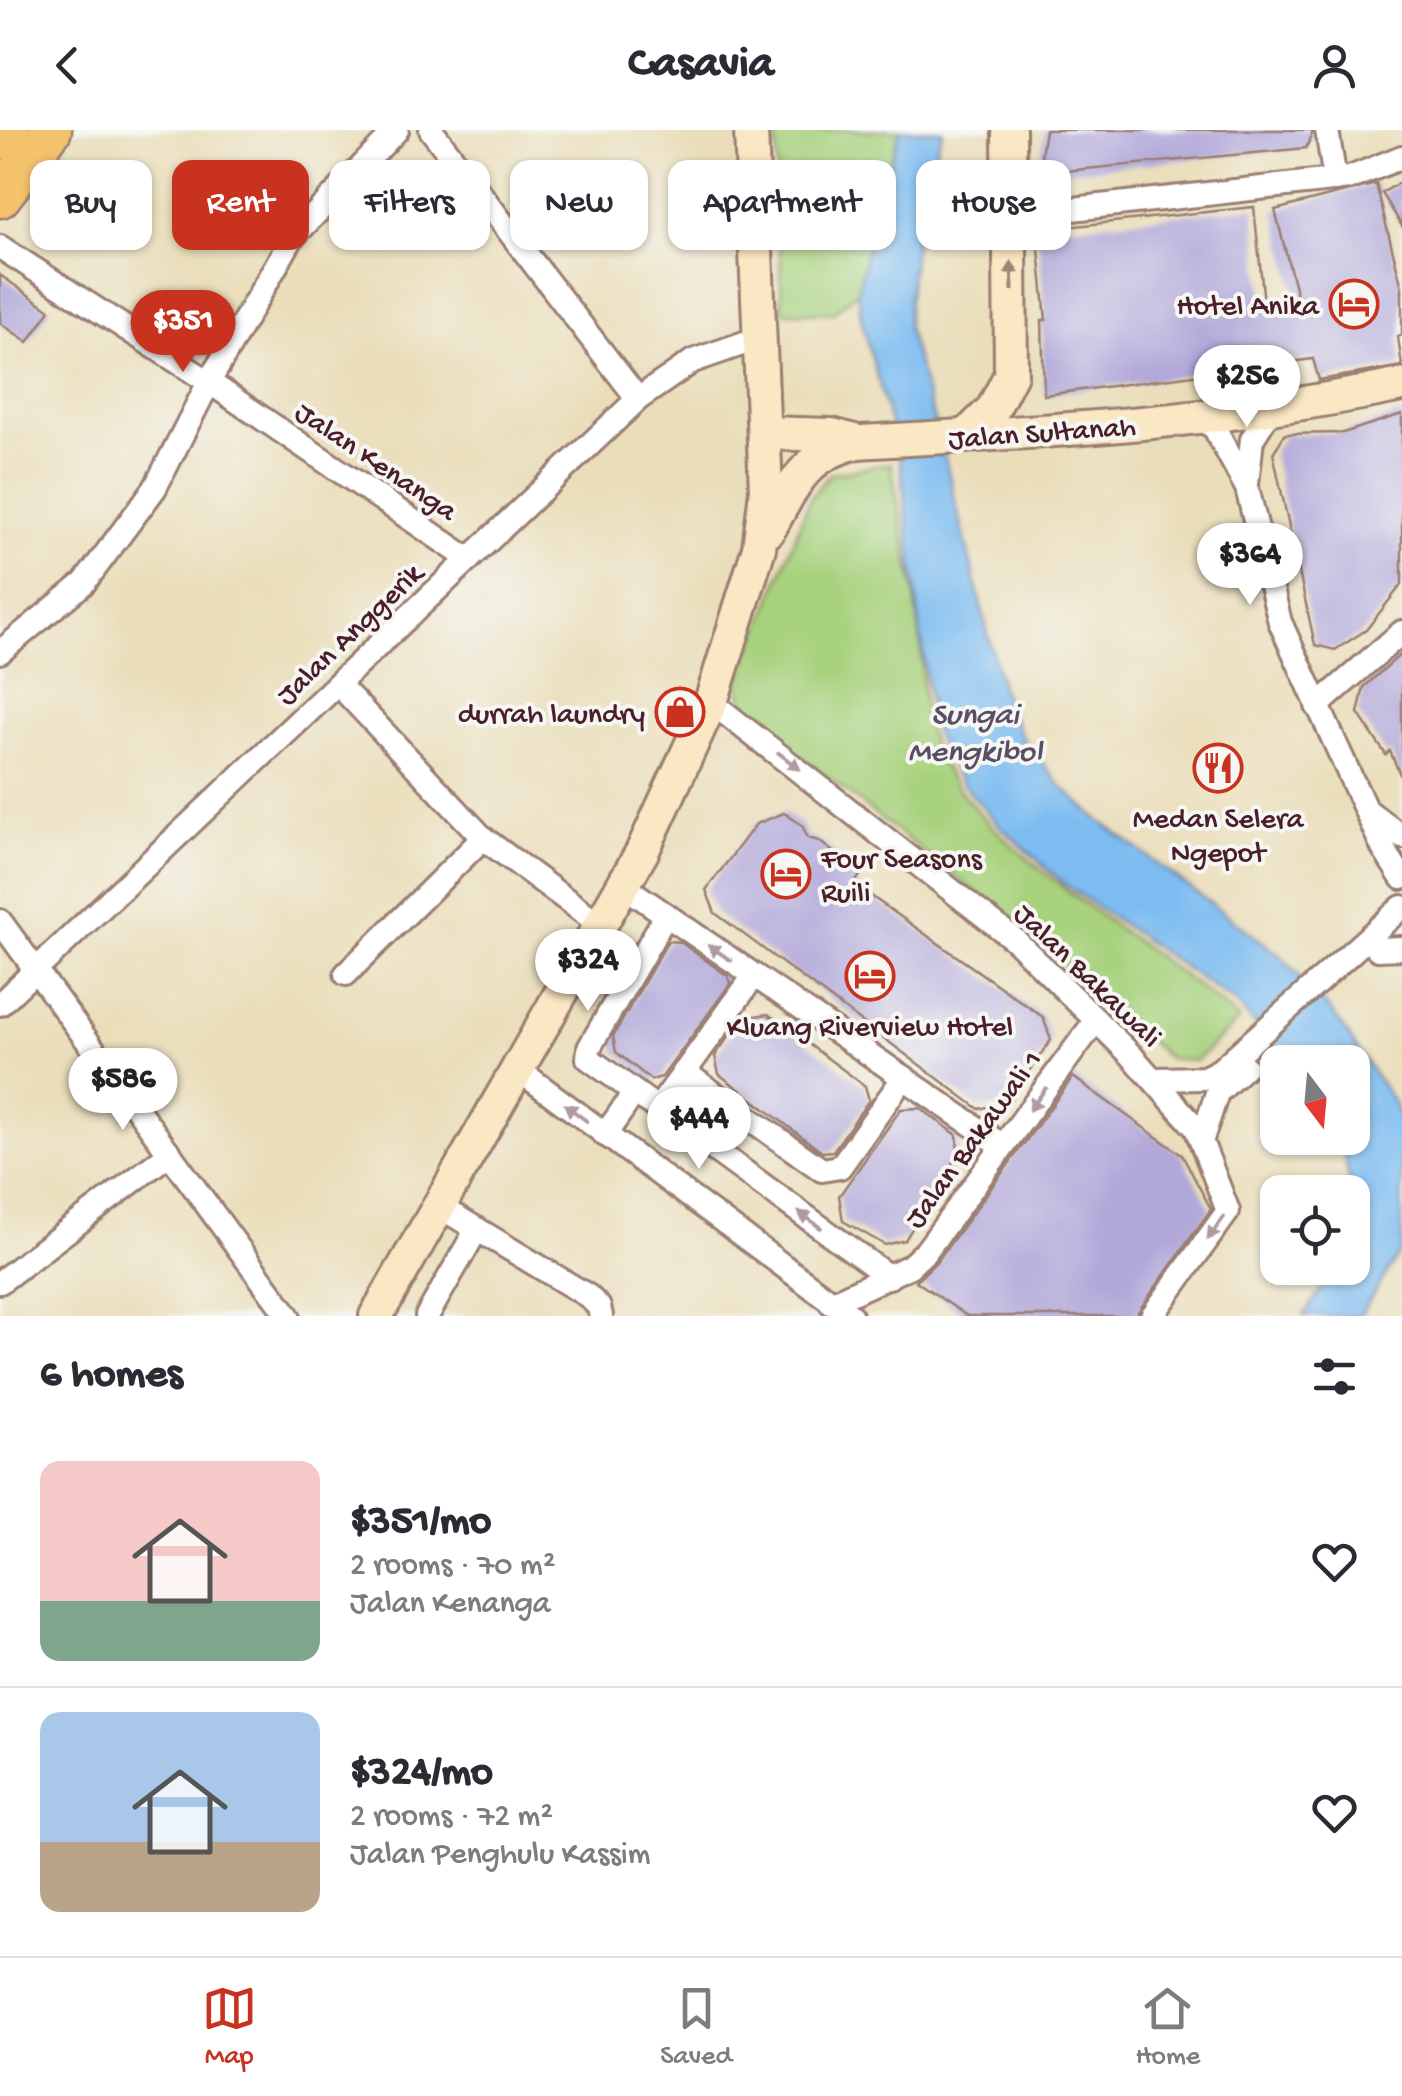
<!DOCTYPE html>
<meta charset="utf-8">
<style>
:root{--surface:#fff;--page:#f2f2f3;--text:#2b2b33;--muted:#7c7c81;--line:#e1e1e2;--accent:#c8321e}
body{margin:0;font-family:"Gochi Hand",sans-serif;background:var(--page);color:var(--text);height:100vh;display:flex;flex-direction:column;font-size:38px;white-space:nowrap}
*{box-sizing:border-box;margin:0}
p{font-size:32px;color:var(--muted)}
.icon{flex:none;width:55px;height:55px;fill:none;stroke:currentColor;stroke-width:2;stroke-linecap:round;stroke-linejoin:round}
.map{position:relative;height:1186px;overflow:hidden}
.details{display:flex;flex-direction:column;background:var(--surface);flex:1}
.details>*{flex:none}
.hud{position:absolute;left:30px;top:30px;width:1342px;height:90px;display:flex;gap:20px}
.needle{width:65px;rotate:164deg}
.tools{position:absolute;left:1260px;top:915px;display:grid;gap:20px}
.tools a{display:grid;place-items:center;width:110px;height:110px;border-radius:20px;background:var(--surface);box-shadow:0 2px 8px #0004;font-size:50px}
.price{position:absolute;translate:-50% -85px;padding:0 22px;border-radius:35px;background:#fff;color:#222;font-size:32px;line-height:65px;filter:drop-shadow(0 2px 5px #0008)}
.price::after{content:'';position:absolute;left:50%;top:60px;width:30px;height:22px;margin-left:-15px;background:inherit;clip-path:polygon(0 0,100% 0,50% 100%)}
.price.on{background:var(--accent);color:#fff}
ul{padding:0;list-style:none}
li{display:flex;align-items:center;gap:30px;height:250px;padding:0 40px}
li+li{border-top:2px solid var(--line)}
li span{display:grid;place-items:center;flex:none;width:280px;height:200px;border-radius:20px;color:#555}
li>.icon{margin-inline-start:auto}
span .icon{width:120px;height:120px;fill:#fffc;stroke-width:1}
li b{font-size:42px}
h2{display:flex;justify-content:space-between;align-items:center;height:120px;padding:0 40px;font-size:42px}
.chip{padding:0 35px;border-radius:20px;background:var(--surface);box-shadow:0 2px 8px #0004;font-size:35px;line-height:90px}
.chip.on{background:var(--accent);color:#fff}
header{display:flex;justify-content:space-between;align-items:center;height:130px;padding:0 40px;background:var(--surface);font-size:45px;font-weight:700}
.tabs{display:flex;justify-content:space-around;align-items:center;height:140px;border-top:2px solid var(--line);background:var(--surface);font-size:28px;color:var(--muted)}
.tabs a{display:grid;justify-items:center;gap:5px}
.tabs .on{color:var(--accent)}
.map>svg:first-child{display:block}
.green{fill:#a8d27e;stroke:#797854;stroke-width:2.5}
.water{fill:#7cbcf1;stroke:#636e8e;stroke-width:2.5}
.building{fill:#b1a7d9}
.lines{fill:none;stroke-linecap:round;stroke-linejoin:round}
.street-casing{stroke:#9a7e72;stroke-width:28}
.secondary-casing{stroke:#9a7e72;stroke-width:38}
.highway-casing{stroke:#9a7e72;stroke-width:45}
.street{stroke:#fff;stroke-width:22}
.secondary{stroke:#fae7c3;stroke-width:32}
.highway{stroke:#f3c26a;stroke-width:40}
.oneway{fill:#a28377}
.oneway2{fill:#ae9aa0}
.labels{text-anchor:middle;stroke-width:8;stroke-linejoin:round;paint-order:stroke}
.poi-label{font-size:30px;fill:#4a1f2b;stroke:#f6f6f2;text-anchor:end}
.street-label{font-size:30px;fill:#4a1f2b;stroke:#f6f6f2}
.water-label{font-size:32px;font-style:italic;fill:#594e66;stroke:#f6f6f2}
</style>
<header><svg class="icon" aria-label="back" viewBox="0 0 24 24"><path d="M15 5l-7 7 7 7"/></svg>Casavia<svg class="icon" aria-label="person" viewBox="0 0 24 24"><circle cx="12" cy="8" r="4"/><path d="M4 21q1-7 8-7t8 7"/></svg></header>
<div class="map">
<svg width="1402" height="1186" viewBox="0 0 1402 1186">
<rect width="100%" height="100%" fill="#f6f6f2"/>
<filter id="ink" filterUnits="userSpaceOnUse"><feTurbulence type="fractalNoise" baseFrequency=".01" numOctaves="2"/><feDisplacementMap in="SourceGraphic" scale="20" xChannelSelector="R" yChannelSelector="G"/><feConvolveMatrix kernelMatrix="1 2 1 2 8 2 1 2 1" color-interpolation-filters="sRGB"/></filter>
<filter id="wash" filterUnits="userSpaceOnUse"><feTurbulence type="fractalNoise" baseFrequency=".0048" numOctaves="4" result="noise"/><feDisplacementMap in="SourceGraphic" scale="40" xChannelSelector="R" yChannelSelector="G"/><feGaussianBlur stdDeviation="2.25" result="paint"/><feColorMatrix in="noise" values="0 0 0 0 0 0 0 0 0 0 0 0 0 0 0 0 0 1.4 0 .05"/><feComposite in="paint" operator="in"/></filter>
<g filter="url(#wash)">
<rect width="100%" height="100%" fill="#eadeba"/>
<!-- green -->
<g class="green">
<polygon points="776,0 900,0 873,90 858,161 833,183 782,182"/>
<path d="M891,333C900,390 914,448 920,506C923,535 921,568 927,597C948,702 1160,818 1239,890L1195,931L1168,928L1032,806L750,587L738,555L810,368L830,344Z"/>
</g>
<!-- water -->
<path class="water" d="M900,0H943C920,65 910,128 907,197L945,328L1002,561L1022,607L1061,656L1096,688L1280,825L1335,886L1394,973L1402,994V1120L1359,1186H1303L1336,1138H1352L1357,1092L1341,1008H1352V932H1291L1234,872L1063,753L998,694L962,653L943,622L932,595L900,330L861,188L858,161L873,90Z"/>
<g id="blocks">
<!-- building -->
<g class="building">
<polygon points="1045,0 1312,0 1312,4 1306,18 1054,42 1041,26"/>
<polygon points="1402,51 1402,96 1382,63"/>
<polygon points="1376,54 1402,158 1402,205 1398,207 1402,236 1319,250 1313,229 1044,265 1042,190 1046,190 1037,100 1254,77 1264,173 1298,170 1275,80"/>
<polygon points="0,145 50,180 28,212 0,193"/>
<polygon points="1402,284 1402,454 1366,500 1335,520 1315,515 1273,323 1285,304 1343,303"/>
<polygon points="1402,523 1402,649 1390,621 1386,625 1358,583 1364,557"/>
<polygon points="784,683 802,695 808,708 819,711 861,744 854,754 1043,887 1051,910 1009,972 979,979 715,783 706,760 756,694"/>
<polygon points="668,811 680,812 728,846 730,854 662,947 651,950 616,922 613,906"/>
<polygon points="768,884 865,956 869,970 833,1021 822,1022 719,944 715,926 742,888"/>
<polygon points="1073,947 1182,1025 1211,1079 1135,1186 967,1186 916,1151 938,1130"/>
<polygon points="920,978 957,1005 958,1025 905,1110 885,1115 843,1091 839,1066 901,979"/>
</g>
</g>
</g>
<g filter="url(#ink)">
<use href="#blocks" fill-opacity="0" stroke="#9a7e72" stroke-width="2.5"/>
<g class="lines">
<!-- street casing -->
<g class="street-casing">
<g id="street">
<polyline points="431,0 638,269"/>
<polyline points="1327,0 1335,50"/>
<polyline points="1010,86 1350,48 1402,27"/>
<polyline points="0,117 209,252 469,429"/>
<polyline points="1198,289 1214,297 1247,358 1280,492 1383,718 1402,748"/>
<polyline points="1247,354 1252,309 1270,281"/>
<polyline points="0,522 84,453 155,358 209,252 292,108 397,0"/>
<polyline points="338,554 483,708 602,796"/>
<polyline points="711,572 1015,810 1131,925 1196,998 1228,1081 1152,1186"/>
<polyline points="1317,576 1402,502"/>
<polyline points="1368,681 1402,707"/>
<polyline points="624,756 1003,1016"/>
<polyline points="666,785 589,918 588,928 889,1147"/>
<polyline points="0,791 288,1186"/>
<polyline points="1378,819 1402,818"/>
<polyline points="346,844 483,708"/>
<polyline points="0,874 638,269 693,231 759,208"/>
<polyline points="520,941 851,1186"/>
<polyline points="684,942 822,1040 840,1037 904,947"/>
<polyline points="1154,949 1204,948 1220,940 1402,777"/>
<polyline points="657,980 754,846"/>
<polyline points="605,1005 634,963"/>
<polyline points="1202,1009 1217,963 1245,937"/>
<polyline points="440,1077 588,1166 599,1177 601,1186"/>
<polyline points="0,1152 170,1023"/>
<polyline points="831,1173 910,1136 926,1121 1096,890"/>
<polyline points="427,1186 477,1099"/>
</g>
</g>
<!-- secondary casing -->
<g class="secondary-casing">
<g id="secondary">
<polyline points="765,303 832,305 854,311"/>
<polyline points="966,306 993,279 1011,244 1009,0"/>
<path d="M768,401C794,355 803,325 858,312C1041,302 1222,293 1402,255"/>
<polyline points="376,1186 642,722 711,572 759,418 766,361 751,0"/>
</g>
</g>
<!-- highway casing -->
<g class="highway-casing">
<g id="highway">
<polyline points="0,9 8,0"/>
<polyline points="0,67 51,0"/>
</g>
</g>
<!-- street -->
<use href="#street" class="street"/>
<!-- secondary -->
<use href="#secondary" class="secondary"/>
<!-- highway -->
<use href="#highway" class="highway"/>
</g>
<!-- one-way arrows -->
<defs><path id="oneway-solid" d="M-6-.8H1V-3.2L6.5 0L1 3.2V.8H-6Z" transform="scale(2.5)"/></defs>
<use class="oneway" href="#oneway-solid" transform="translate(1012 146) rotate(-92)"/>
<g class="oneway2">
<use href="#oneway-solid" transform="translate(789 631) rotate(38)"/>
<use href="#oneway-solid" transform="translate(720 823) rotate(-146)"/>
<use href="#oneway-solid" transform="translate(1038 969) rotate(126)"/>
<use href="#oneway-solid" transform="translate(576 983) rotate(-143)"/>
<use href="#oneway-solid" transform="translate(810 1090) rotate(-144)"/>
<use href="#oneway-solid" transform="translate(1216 1098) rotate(126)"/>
</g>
</g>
<!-- icons -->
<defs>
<g id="hotel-ring" transform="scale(2.5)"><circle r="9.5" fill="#f6f6f2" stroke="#c8321e" stroke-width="1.5"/><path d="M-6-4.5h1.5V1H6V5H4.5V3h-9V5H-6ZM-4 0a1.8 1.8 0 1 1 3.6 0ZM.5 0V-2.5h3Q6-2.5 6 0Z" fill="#c8321e"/></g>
<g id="shop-ring" transform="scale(2.5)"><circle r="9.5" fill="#f6f6f2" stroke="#c8321e" stroke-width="1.5"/><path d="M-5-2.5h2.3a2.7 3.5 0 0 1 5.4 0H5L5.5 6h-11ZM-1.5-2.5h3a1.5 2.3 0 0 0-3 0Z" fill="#c8321e"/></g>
<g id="restaurant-ring" transform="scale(2.5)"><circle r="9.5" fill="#f6f6f2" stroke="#c8321e" stroke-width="1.5"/><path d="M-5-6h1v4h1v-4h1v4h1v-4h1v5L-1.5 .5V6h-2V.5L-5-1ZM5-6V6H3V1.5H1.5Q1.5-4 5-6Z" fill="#c8321e"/></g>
</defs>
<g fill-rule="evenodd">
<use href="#hotel-ring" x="1354" y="174"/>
<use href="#shop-ring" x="680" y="582"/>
<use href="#restaurant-ring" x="1218" y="638"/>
<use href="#hotel-ring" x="786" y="744"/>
<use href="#hotel-ring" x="870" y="846"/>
</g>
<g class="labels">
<!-- poi labels -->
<g class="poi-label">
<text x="1319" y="184">Hotel Anika</text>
<text x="645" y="592">durrah laundry</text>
<text x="1218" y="697" text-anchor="middle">Medan Selera<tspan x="1218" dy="34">Ngepot</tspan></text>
<text x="821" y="737" text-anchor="start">Four Seasons<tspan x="821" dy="34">Ruili</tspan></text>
<text x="870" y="905" text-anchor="middle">Kluang Riverview Hotel</text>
</g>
<!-- street labels -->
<g class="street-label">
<text transform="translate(1042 301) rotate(-4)" y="10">Jalan Sultanah</text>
<text transform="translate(377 330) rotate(34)" y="10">Jalan Kenanga</text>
<text transform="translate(348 503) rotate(-44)" y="10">Jalan Anggerik</text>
<text transform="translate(1089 844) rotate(44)" y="10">Jalan Bakawali</text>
<text transform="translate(972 1008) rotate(-54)" y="10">Jalan Bakawali 1</text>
</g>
<!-- water labels -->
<g class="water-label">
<text x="975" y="593">Sungai<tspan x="975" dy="37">Mengkibol</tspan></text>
</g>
</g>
</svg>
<div class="tools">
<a><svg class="needle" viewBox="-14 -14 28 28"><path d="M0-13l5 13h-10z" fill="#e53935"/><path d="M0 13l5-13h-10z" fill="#7c7c81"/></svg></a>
<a><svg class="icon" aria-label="locate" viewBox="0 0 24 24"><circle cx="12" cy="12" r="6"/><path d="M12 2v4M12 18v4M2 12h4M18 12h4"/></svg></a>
</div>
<b class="price on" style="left:183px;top:245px">$351</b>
<b class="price" style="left:1247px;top:300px">$256</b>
<b class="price" style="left:1250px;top:478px">$364</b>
<b class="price" style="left:588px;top:884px">$324</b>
<b class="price" style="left:123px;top:1003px">$586</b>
<b class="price" style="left:699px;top:1042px">$444</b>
<div class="hud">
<a class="chip">Buy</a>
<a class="chip on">Rent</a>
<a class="chip">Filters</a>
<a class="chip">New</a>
<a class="chip">Apartment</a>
<a class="chip">House</a>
</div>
</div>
<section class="details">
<h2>6 homes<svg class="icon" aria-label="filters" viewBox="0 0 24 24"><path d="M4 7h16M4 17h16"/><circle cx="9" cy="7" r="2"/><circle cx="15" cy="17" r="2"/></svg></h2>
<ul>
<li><span style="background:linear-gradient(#f6c9c9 70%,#7fa58c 0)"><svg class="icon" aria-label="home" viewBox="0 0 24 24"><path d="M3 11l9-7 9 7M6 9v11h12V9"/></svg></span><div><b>$351/mo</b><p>2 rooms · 70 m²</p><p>Jalan Kenanga</p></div><svg class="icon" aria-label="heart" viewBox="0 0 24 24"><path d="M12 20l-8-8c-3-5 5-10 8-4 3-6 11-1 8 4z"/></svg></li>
<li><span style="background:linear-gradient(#a9c7e8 65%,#b9a48a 0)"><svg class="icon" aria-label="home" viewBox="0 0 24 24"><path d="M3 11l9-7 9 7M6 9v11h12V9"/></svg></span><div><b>$324/mo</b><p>2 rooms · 72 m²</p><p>Jalan Penghulu Kassim</p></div><svg class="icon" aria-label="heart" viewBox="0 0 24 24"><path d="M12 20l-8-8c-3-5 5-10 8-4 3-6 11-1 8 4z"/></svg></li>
</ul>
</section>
<nav class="tabs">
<a class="on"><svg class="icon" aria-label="map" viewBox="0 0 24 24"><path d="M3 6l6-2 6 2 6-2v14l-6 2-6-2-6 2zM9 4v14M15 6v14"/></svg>Map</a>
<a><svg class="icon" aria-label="saved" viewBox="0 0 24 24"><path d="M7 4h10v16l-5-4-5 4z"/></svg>Saved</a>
<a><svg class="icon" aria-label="home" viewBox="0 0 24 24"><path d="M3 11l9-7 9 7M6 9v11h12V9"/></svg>Home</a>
</nav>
